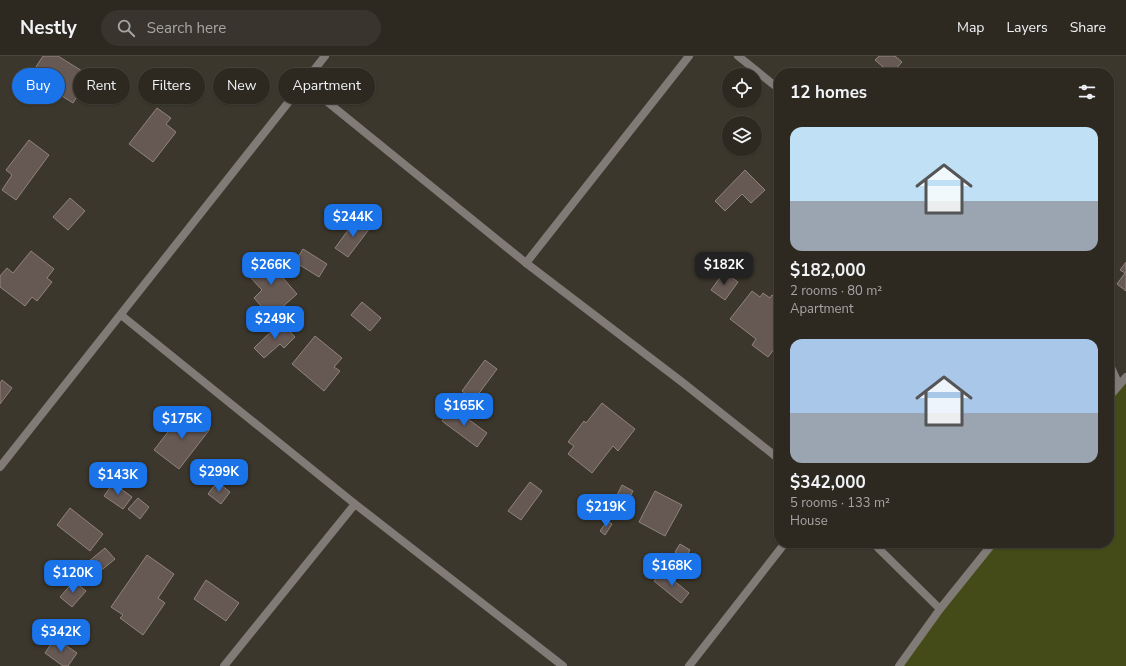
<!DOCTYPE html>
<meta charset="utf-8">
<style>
:root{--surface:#2d2921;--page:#39352e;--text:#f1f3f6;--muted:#a7a6a5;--line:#48453f;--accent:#1a73e8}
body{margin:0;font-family:"Nunito Sans",sans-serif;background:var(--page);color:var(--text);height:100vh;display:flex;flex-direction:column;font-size:15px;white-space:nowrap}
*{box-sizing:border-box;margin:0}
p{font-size:13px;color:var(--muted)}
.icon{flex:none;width:22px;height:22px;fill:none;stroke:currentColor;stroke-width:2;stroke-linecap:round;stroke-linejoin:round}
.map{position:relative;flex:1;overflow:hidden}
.drawer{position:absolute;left:774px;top:12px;width:340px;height:480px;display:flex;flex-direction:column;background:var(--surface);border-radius:16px;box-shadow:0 1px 3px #0004,0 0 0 1px var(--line)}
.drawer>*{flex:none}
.hud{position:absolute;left:12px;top:12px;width:380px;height:36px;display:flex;gap:8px}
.fabs{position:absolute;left:722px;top:12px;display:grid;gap:8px}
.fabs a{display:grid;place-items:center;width:40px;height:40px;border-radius:50%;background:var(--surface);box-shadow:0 1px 3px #0004,0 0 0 1px var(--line);font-size:20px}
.price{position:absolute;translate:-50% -34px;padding:0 9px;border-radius:8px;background:var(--accent);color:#fff;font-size:13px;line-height:26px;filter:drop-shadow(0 1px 2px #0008)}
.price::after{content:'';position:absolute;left:50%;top:24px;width:12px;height:9px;margin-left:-6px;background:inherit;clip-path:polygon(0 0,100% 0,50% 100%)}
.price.selected{background:#222;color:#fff}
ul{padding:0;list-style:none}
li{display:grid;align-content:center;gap:8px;height:212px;padding:0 16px}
li span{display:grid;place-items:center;height:124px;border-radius:12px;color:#555}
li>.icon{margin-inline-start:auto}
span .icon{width:72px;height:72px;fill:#fffc;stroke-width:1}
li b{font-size:17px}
h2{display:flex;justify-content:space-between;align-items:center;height:48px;padding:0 16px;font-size:17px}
.pill{padding:0 14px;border-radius:18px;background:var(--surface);box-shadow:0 1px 3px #0004,0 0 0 1px var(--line);font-size:14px;line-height:36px}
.pill.selected{background:var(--accent);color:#fff}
header{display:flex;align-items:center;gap:24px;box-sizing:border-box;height:56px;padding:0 20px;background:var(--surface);border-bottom:1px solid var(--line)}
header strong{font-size:19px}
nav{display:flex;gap:22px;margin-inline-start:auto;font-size:14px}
.search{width:280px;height:36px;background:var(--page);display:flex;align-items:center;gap:10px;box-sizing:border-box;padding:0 14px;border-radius:22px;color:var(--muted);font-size:15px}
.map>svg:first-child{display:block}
.green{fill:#454b18}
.building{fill:#665853;stroke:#91837d}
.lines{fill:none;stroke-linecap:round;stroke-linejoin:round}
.street{stroke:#817b78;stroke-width:8}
</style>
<header>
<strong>Nestly</strong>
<div class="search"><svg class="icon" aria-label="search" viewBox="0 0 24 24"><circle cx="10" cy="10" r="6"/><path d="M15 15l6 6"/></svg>Search here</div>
<nav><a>Map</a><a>Layers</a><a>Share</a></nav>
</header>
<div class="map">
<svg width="1126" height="610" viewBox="0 0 1126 610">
<rect width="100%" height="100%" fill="#3c372c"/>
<!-- green -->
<polygon class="green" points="1126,321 1126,610 899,610 993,487 1109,487 1109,341"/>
<!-- building -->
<g class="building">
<polygon points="43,0 58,0 90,20 73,47 30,20"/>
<polygon points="879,0 895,0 902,6 892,17 890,17 875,4"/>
<polygon points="157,52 171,62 166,68 176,76 153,106 129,88"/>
<polygon points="29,84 49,99 16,144 2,134 12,119 6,114"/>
<polygon points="745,114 765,134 751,147 742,138 725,155 715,145"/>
<polygon points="70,142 85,155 68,174 53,161"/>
<polygon points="357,162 370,172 348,201 335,192"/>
<polygon points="303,193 327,208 319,221 295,206"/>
<polygon points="31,195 54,213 47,222 52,226 37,245 32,241 25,250 0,231 0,220 7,212 13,217"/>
<polygon points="261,197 297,238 271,261 254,242 262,234 250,221 256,215 249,207"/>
<polygon points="1126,206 1126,235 1117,228 1125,217 1120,214"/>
<polygon points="724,216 738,226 725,244 711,234"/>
<polygon points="752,235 760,241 763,237 770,242 772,239 779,244 779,287 768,301 752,289 756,283 730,263"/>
<polygon points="362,246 381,262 370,275 351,259"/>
<polygon points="281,266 295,281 284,292 280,288 264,302 254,292"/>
<polygon points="315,280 342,302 334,311 340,315 324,335 292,308"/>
<polygon points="485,304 497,313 474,344 462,335"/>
<polygon points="2,324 12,332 0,348 0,327"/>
<polygon points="602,347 635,373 618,395 613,390 592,417 568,398 574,390 568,386 584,365 586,367"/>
<polygon points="452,351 487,377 477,391 442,365"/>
<polygon points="185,354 210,373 179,413 154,394"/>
<polygon points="217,426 230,436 221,448 208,438"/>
<polygon points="530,426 542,435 521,464 508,455"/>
<polygon points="113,427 132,441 123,453 104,440"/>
<polygon points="622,429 633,435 623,454 612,449"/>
<polygon points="655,435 682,449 665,480 639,466"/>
<polygon points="138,442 149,451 140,463 128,453"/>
<polygon points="70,452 103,478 90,495 57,469"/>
<polygon points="607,465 612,468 605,479 600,475"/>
<polygon points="680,488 690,494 685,502 675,496"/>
<polygon points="105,492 115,503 98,517 88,506"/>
<polygon points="147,499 174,518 158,542 165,547 143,579 120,562 123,559 111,551"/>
<polygon points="82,504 96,519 87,527 73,512"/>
<polygon points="662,515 689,537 681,547 654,525"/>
<polygon points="206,524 239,547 226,565 194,543"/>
<polygon points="74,525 86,535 72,551 60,541"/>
<polygon points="55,582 77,597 68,610 63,610 45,597"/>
</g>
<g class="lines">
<!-- street -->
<g class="street">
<polyline points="738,0 779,33"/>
<polyline points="304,27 526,207 682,326 779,403"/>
<polyline points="526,207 689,0"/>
<polyline points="121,259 355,448 563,610"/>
<polyline points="1109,307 1119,329"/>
<polyline points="1109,341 1126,321"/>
<polyline points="0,411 325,0"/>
<polyline points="873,487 940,553"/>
<polyline points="224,610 355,448"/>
<polyline points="689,610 785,487"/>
<polyline points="899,610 940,553 993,487"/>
</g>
</g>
</svg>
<div class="fabs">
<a><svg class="icon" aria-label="locate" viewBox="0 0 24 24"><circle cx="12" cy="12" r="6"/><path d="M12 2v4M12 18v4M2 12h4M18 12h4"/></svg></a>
<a><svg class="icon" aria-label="layers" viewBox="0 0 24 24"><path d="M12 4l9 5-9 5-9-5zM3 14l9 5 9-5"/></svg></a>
</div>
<b class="price" style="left:353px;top:182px">$244K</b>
<b class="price" style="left:271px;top:230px">$266K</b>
<b class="price selected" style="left:724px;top:230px">$182K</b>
<b class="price" style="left:275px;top:284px">$249K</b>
<b class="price" style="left:464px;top:371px">$165K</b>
<b class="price" style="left:182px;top:384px">$175K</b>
<b class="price" style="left:219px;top:437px">$299K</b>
<b class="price" style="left:118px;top:440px">$143K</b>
<b class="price" style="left:606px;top:472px">$219K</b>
<b class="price" style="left:672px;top:531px">$168K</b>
<b class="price" style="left:73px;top:538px">$120K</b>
<b class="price" style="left:61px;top:597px">$342K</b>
<div class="hud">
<a class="pill selected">Buy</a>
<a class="pill">Rent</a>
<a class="pill">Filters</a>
<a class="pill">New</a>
<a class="pill">Apartment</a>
</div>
<section class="drawer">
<h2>12 homes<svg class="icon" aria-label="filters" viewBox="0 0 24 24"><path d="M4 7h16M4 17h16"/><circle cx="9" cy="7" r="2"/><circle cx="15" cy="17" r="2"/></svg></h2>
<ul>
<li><span style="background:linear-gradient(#bfe0f5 60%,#9aa5b1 0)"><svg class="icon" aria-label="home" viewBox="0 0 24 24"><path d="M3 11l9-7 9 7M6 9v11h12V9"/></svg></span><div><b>$182,000</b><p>2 rooms · 80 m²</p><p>Apartment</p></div></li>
<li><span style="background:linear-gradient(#a9c7e8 60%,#9aa5b1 0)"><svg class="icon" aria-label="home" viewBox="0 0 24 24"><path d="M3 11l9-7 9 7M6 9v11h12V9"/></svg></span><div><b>$342,000</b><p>5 rooms · 133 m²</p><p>House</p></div></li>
</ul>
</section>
</div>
